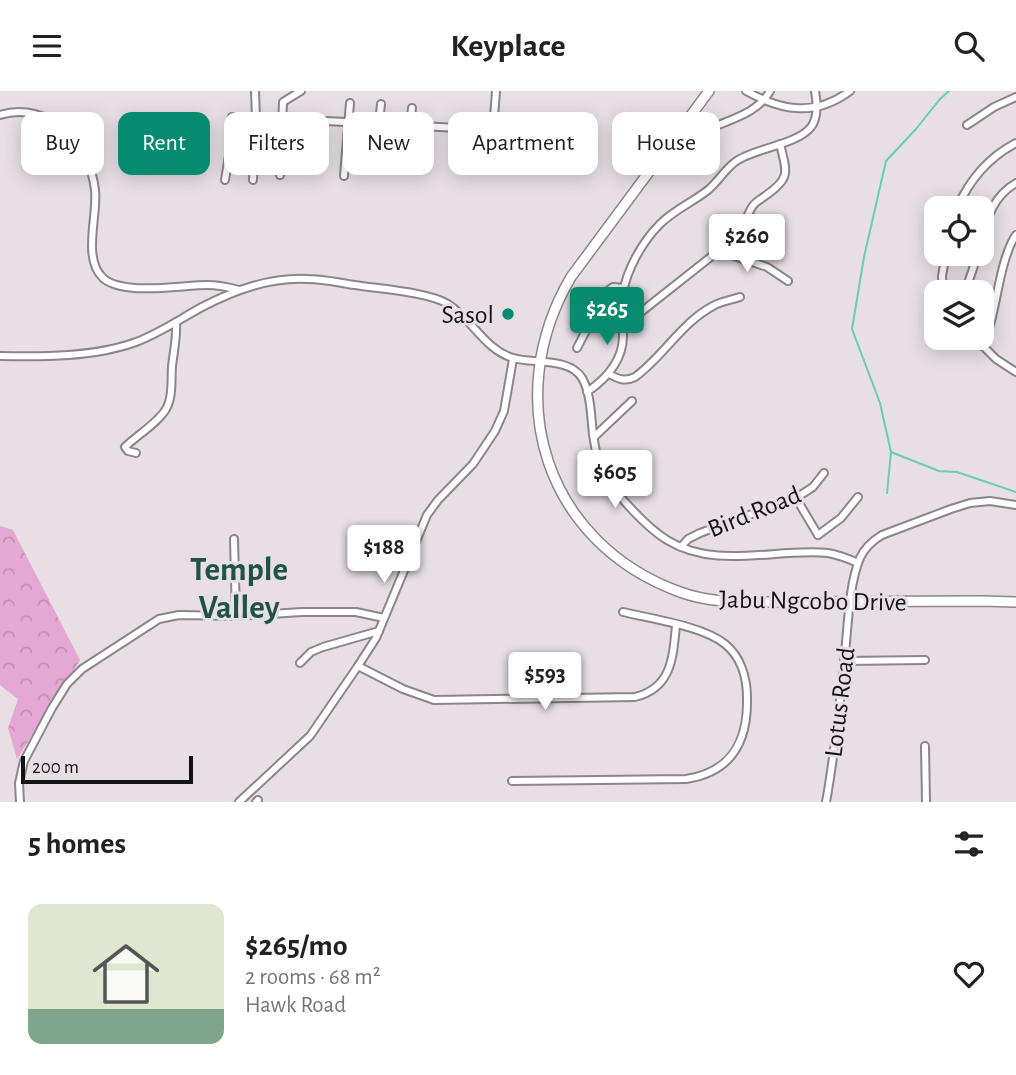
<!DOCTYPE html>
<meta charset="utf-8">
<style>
:root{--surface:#fff;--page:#f6f6f6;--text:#222;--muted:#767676;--accent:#078b70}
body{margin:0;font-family:"Alegreya Sans",sans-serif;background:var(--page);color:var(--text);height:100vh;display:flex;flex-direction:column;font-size:26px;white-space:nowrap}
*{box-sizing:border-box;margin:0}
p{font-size:23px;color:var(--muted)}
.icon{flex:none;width:38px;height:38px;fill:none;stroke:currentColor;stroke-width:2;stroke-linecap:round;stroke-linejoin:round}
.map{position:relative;height:711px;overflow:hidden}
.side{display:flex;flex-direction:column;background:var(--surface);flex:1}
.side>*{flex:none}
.hud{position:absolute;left:21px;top:21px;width:975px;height:63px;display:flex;gap:14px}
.fabs{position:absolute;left:924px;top:105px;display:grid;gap:14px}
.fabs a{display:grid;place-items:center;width:70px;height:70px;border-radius:14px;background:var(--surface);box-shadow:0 4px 18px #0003;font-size:35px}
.scale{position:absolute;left:21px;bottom:18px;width:172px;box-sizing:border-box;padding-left:7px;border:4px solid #151214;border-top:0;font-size:19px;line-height:24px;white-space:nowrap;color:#151214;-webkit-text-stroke:5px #e7dfe4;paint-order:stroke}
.price{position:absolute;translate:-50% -60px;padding:0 16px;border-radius:7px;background:#fff;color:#222;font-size:23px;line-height:46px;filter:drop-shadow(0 2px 4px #0008)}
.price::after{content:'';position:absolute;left:50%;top:42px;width:21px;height:16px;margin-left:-10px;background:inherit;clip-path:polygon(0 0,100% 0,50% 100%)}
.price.current{background:var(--accent);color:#fff}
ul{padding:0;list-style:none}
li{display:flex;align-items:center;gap:21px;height:175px;padding:0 28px}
li span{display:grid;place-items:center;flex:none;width:196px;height:140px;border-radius:14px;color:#555}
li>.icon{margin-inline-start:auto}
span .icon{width:84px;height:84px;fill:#fffc;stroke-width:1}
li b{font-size:30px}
h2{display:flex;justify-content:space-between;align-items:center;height:84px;padding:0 28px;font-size:30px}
.chip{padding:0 24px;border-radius:14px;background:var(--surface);box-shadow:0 4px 18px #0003;font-size:24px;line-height:63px}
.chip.current{background:var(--accent);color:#fff}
header{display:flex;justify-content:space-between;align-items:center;height:91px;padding:0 28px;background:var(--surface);font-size:32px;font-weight:700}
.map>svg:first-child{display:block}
.forest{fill:url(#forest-crowns)}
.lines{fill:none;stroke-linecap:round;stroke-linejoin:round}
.stream{stroke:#68ceb1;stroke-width:2}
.street-casing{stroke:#8d858a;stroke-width:10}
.secondary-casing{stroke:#8d858a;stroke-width:12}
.street{stroke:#fff;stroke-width:6}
.secondary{stroke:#fff;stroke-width:9}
.poi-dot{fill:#078b70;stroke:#e7dfe4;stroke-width:2.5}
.labels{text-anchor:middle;stroke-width:6;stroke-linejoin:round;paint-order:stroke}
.poi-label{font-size:26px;fill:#151214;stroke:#e7dfe4;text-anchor:end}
.street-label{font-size:26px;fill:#151214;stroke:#e7dfe4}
.district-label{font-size:33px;font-weight:bold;fill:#205345;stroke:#e7dfe4}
</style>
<header><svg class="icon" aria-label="menu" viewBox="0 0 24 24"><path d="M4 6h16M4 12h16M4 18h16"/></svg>Keyplace<svg class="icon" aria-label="search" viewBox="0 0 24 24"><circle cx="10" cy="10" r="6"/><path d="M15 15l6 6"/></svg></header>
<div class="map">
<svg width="1016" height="711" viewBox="0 0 1016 711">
<defs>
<pattern id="forest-crowns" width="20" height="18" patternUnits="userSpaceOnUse" patternTransform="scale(1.75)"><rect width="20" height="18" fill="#e5a7d3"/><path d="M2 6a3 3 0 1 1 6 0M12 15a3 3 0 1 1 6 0" fill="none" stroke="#c48fb4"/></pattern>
</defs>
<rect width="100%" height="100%" fill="#e7dfe4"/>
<!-- forest -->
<polygon class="forest" points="0,435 13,439 80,569 17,668 8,637 18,608 0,594"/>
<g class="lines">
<!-- stream -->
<g class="stream">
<polyline points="891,361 939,380 957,381 1016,401"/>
<polyline points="887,402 891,361 880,312 852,238 864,166 886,70 916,38 940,8 949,0"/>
</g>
<!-- street casing -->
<g class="street-casing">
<g id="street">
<polyline points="255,0 256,27"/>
<path d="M746,0C782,20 815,26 850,0"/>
<path d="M0,24C48,9 90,53 95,99C98,125 82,167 103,187C123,205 181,194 207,194C217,194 228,196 239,199"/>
<polyline points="232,26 282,28"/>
<polyline points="326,30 571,43"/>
<polyline points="967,34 994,16 1016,6"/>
<path d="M709,38C731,28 758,22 770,0"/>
<polyline points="493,40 496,0"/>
<polyline points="408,54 412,17"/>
<polyline points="375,68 381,13"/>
<polyline points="280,84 283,11 301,0"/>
<polyline points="344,85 350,12"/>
<polyline points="225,89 230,58 233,53 281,54"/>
<polyline points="253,89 255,52"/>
<path d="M957,117C969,90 989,66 1016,52"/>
<path d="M982,148C987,125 995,104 1016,92"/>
<polyline points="725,156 734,165 767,176 788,190"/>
<polyline points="943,201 942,185 946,163"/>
<polyline points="965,201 978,163"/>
<path d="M622,235L636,225L736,146C744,137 746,126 752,116C755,111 760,109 765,105C791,87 787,82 780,53"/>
<polyline points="975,247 996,268 1016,281"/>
<path d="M982,255C995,228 996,198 1005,169C1008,160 1010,152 1016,144"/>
<polyline points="577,257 606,201 613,196 624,197"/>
<path d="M0,265C43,266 95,266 136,251C160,242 180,228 202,216C235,199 270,186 308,188C324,188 340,192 355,194C380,198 428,201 448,213C472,228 485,259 513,267C533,273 569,266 582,287C591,302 591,326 593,344C595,354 596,365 600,375C609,397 646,436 667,449C716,479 775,457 828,462C839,464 849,468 858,472"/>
<path d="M609,283C618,288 625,291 635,286C663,266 681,232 713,215C721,210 731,209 740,206"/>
<path d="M587,301C606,288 623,270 623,245C623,231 621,217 623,203C626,179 643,150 660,133C674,119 693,111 708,99C719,90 726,76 738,69C757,57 798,53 811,36C818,27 817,11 815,0"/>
<polyline points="594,346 632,310"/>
<path d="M136,362L128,360L125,356C136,345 159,331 166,318C173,306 171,289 172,275C174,259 177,246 176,231"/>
<polyline points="796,407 818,444"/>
<polyline points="818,444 841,427 858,406"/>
<polyline points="234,448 236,525"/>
<polyline points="681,456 688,448 700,442 796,407 813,396 824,382"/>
<polyline points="845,570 925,569"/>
<polyline points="300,572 311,561 323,556 379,540"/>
<path d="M358,575L403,598L434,609L635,606C672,597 673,566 676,534"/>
<polyline points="925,655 926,711"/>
<path d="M512,690L686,688C732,681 748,650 747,607C747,587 741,566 725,553C703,535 652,528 623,521"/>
<polyline points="20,711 19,692 24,670 52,617 67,593 82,578 159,528 179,524 236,525 302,521 356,521 384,527"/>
<polyline points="239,711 310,645 358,575 376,547 427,424 438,409 473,373 495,340 504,320 513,268"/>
<polyline points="256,711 258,709"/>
<path d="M826,711C835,662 840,612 845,562C848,534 849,493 860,467C865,456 872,450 882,444L951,418L970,412L990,410L1016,414"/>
</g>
</g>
<!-- secondary casing -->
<g class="secondary-casing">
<path id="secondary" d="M709,0L571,186C500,307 545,452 680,501C707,511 735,511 764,511L982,510L1016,511"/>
</g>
<!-- street -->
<use href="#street" class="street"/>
<!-- secondary -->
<use href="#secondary" class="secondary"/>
</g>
<!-- markers -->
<circle class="poi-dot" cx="508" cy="223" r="7"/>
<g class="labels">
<!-- poi labels -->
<g class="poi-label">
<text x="494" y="232">Sasol</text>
</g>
<!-- street labels -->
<g class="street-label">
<text transform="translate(754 420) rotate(-22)" y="9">Bird Road</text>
<text transform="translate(813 509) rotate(1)" y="9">Jabu Ngcobo Drive</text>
<text transform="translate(839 611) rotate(-83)" y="9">Lotus Road</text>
</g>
<!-- district labels -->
<g class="district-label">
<text x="239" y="489">Temple<tspan x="239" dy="38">Valley</tspan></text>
</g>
</g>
</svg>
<div class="fabs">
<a><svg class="icon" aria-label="locate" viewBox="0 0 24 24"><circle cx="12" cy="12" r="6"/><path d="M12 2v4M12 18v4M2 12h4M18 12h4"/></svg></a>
<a><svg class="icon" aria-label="layers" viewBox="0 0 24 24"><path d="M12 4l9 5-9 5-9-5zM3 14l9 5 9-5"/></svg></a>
</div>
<div class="scale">200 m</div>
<b class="price" style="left:747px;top:183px">$260</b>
<b class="price current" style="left:607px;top:256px">$265</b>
<b class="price" style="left:615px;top:419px">$605</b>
<b class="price" style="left:384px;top:494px">$188</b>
<b class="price" style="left:545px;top:621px">$593</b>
<div class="hud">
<a class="chip">Buy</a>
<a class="chip current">Rent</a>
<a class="chip">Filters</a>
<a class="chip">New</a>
<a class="chip">Apartment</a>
<a class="chip">House</a>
</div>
</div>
<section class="side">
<h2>5 homes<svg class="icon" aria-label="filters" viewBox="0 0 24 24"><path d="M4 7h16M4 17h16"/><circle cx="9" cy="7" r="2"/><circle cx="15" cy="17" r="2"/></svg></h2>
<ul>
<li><span style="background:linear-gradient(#dfe7d0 75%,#7fa58c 0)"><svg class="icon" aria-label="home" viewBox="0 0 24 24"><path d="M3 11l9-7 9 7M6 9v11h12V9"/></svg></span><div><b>$265/mo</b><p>2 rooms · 68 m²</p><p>Hawk Road</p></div><svg class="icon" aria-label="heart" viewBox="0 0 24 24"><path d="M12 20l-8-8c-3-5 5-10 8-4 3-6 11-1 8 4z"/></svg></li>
</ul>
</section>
